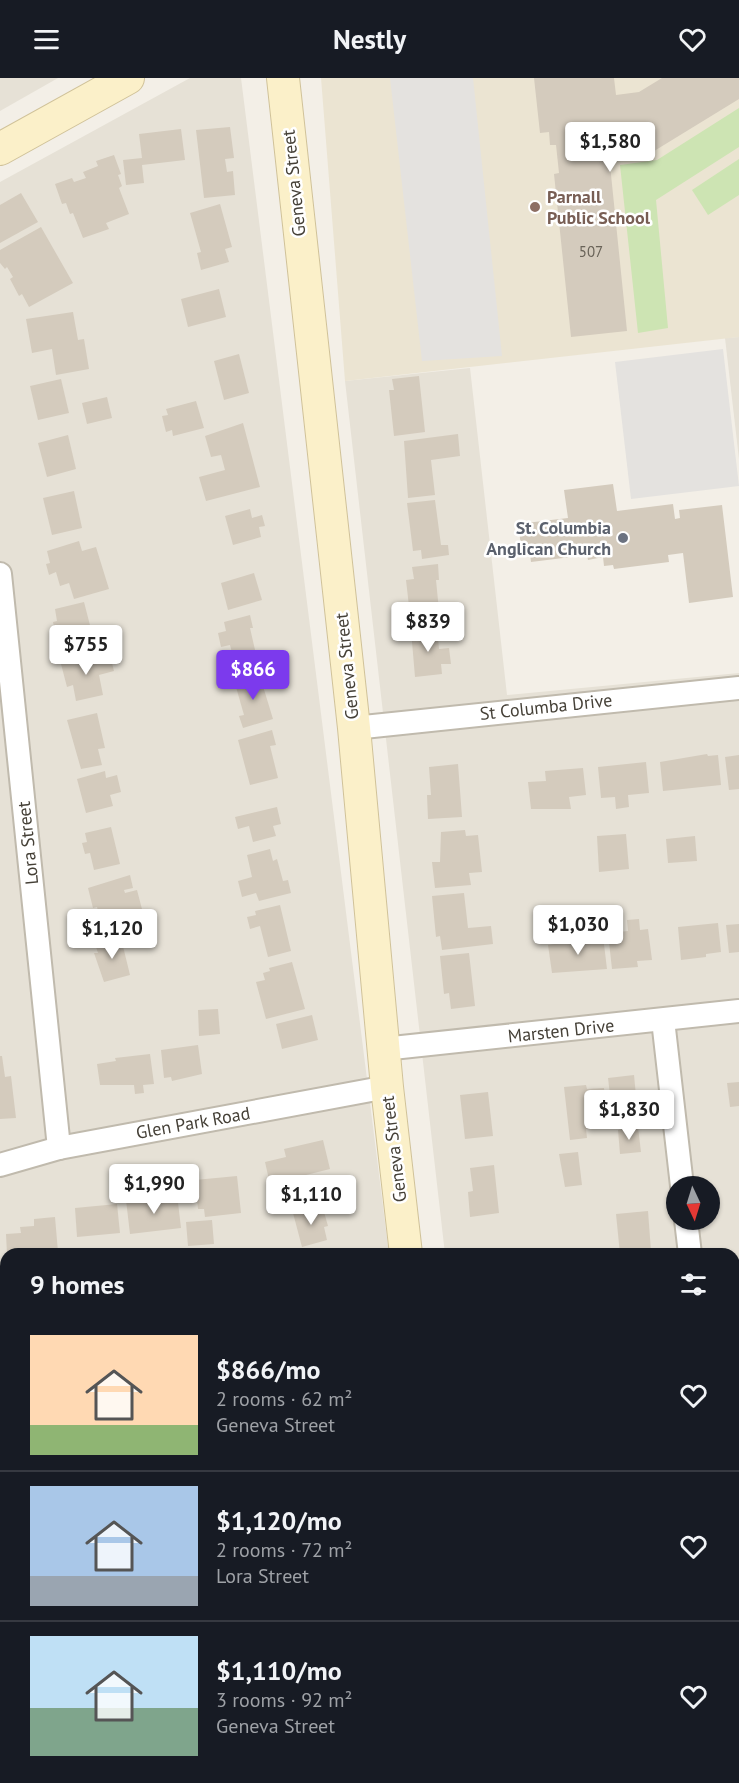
<!DOCTYPE html>
<meta charset="utf-8">
<style>
:root{--surface:#171b24;--page:#242831;--text:#f1f3f6;--muted:#9ea1a6;--line:#363941;--accent:#7c3aed}
body{margin:0;font-family:"PT Sans",sans-serif;background:var(--page);color:var(--text);height:100vh;display:flex;flex-direction:column;font-size:22px;white-space:nowrap}
*{box-sizing:border-box;margin:0}
p{font-size:20px;color:var(--muted)}
.icon{flex:none;width:33px;height:33px;fill:none;stroke:currentColor;stroke-width:2;stroke-linecap:round;stroke-linejoin:round}
.map{position:relative;flex:1;overflow:hidden}
.side{position:absolute;left:0px;top:1170px;width:740px;height:536px;display:flex;flex-direction:column;background:var(--surface);border-radius:18px 18px 0 0;box-shadow:0 2px 4px #0004}
.side>*{flex:none}
.needle{width:39px;rotate:176deg}
.tools{position:absolute;left:666px;top:1098px;display:grid;gap:12px}
.tools a{display:grid;place-items:center;width:54px;height:54px;border-radius:50%;background:var(--surface);box-shadow:0 2px 4px #0004;font-size:30px}
.price{position:absolute;translate:-50% -51px;padding:0 14px;border-radius:6px;background:#fff;color:#222;font-size:20px;line-height:39px;filter:drop-shadow(0 2px 3px #0008)}
.price::after{content:'';position:absolute;left:50%;top:36px;width:18px;height:14px;margin-left:-9px;background:inherit;clip-path:polygon(0 0,100% 0,50% 100%)}
.price.active{background:var(--accent);color:#fff}
ul{padding:0;list-style:none}
li{display:flex;align-items:center;gap:18px;height:150px;padding:0 30px}
li+li{border-top:2px solid var(--line)}
li span{display:grid;place-items:center;flex:none;width:168px;height:120px;border-radius:0px;color:#555}
li>.icon{margin-inline-start:auto}
span .icon{width:72px;height:72px;fill:#fffc;stroke-width:1}
li b{font-size:26px}
h2{display:flex;justify-content:space-between;align-items:center;height:72px;padding:0 30px;font-size:26px}
header{display:flex;justify-content:space-between;align-items:center;height:78px;padding:0 30px;background:var(--surface);font-size:27px;font-weight:600}
.map>svg:first-child{display:block}
.residential{fill:#e6e1d6;fill-rule:evenodd}
.education{fill:#ebe4d2}
.green{fill:#cde4b3}
.parking{fill:#e4e2df}
.building{fill:#d4cbbd}
.lines{fill:none;stroke-linecap:round;stroke-linejoin:round}
.minor-casing{stroke:#c0baad;stroke-width:26}
.secondary-casing{stroke:#d0c299;stroke-width:34}
.minor{stroke:#fff;stroke-width:22}
.secondary{stroke:#fbf0c9;stroke-width:32}
.education-dot{fill:#8d6e63;stroke:#fff;stroke-width:2}
.worship-dot{fill:#6b7280;stroke:#fff;stroke-width:2}
.labels{text-anchor:middle;stroke-width:5;stroke-linejoin:round;paint-order:stroke}
.number-label{font-size:15px;fill:#696358}
.street-label{font-size:18px;fill:#454037;stroke:#fff}
.education-label{font-size:18px;font-weight:bold;fill:#785e54;stroke:#fff;text-anchor:start}
.worship-label{font-size:18px;font-weight:bold;fill:#5b616d;stroke:#fff;text-anchor:end}
</style>
<header><svg class="icon" aria-label="menu" viewBox="0 0 24 24"><path d="M4 6h16M4 12h16M4 18h16"/></svg>Nestly<svg class="icon" aria-label="heart" viewBox="0 0 24 24"><path d="M12 20l-8-8c-3-5 5-10 8-4 3-6 11-1 8 4z"/></svg></header>
<div class="map">
<svg width="739" height="1705" viewBox="0 0 739 1705">
<rect width="100%" height="100%" fill="#f3efe7"/>
<!-- residential -->
<g class="residential">
<polygon points="0,0 58,0 0,33"/>
<polygon points="190,0 241,0 389,1176 6,1176 6,1700 452,1700 452,1705 0,1705 0,104"/>
<polygon points="739,259 739,381 725,260"/>
<path d="M470,290L507,617L739,595V1705H502L501,1700H734V1176H445L345,303ZM676,1108H710V1142H676Z"/>
</g>
<!-- education -->
<polygon class="education" points="321,0 739,0 739,259 345,303"/>
<!-- green -->
<g class="green">
<polygon points="739,30 739,69 656,122 668,250 638,255 620,87 657,82"/>
<polygon points="739,81 739,117 708,137 692,112"/>
<polygon points="6,1431 6,1700 235,1700 235,1705 0,1705 0,1432"/>
</g>
<!-- parking -->
<g class="parking">
<polygon points="390,0 473,0 502,278 422,283"/>
<polygon points="723,271 739,408 631,421 615,284"/>
</g>
<!-- building -->
<g class="building">
<polygon points="534,0 614,0 616,17 639,14 662,0 739,0 739,21 646,78 643,74 609,77 627,253 571,259 554,96 559,95 556,67 550,67 549,54 540,55"/>
<polygon points="230,49 234,80 225,81 227,94 233,93 235,117 204,120 196,52"/>
<polygon points="181,51 185,82 142,87 144,105 126,107 123,82 142,80 139,56"/>
<polygon points="114,77 121,96 118,97 122,108 119,110 129,136 106,145 109,151 83,160 73,135 70,136 66,125 62,126 55,106 72,100 74,104 86,100 83,94 98,88 96,83"/>
<polygon points="21,115 38,144 0,165 0,127"/>
<polygon points="220,126 232,169 225,171 229,184 201,192 197,175 201,174 190,135"/>
<polygon points="41,149 73,205 29,229 22,216 19,218 10,201 13,199 7,189 5,191 0,185 0,172"/>
<polygon points="219,211 226,239 188,249 181,221"/>
<polygon points="73,234 78,262 84,261 89,291 56,297 52,271 32,275 26,241"/>
<polygon points="239,276 249,315 224,322 214,283"/>
<polygon points="419,298 425,354 394,358 389,312 394,312 392,301"/>
<polygon points="61,301 69,335 38,342 30,308"/>
<polygon points="107,319 112,340 87,346 82,325"/>
<polygon points="196,323 204,350 173,358 172,352 166,354 162,338 168,337 166,331"/>
<polygon points="243,345 260,409 206,423 199,399 225,392 221,377 211,379 205,358"/>
<polygon points="458,356 460,378 431,382 435,417 408,420 404,363"/>
<polygon points="68,357 76,391 47,399 38,365"/>
<polygon points="613,406 617,433 673,426 675,441 680,440 679,432 722,427 733,519 689,525 683,475 668,477 669,484 614,491 613,487 604,488 603,479 588,482 587,477 531,484 529,469 521,470 519,451 526,450 526,445 568,440 564,412"/>
<polygon points="74,413 82,450 52,457 43,420"/>
<polygon points="435,422 441,467 448,467 449,477 422,481 421,472 413,473 407,425"/>
<polygon points="250,431 252,440 262,437 265,448 259,449 261,459 233,467 225,438"/>
<polygon points="79,463 82,473 96,469 109,511 74,521 69,505 60,508 56,494 49,497 46,486 50,485 47,473"/>
<polygon points="438,486 439,502 436,502 440,543 411,546 406,502 414,501 412,489"/>
<polygon points="254,495 262,522 228,532 221,505"/>
<polygon points="84,524 93,559 86,560 90,574 68,579 61,552 55,554 53,544 57,543 55,531"/>
<polygon points="250,537 253,550 250,550 258,585 236,590 230,567 221,569 218,555 226,553 224,544"/>
<polygon points="437,549 439,571 449,570 451,586 441,586 442,596 415,599 411,552"/>
<polygon points="95,577 97,584 111,581 114,593 99,597 103,617 76,623 73,607 67,609 61,586"/>
<polygon points="259,595 273,641 243,650 239,638 244,637 234,602"/>
<polygon points="97,635 105,670 98,671 102,687 81,691 67,642"/>
<polygon points="272,652 276,667 270,668 278,700 250,707 238,662"/>
<polygon points="707,676 708,678 718,677 721,707 663,713 660,684"/>
<polygon points="739,677 739,711 729,712 725,679"/>
<polygon points="646,684 649,715 628,717 629,729 616,731 615,719 601,720 598,689"/>
<polygon points="458,686 462,739 428,741 427,717 431,717 429,689"/>
<polygon points="583,690 586,717 569,719 571,731 531,731 528,704 546,703 545,693"/>
<polygon points="105,693 106,700 117,697 121,714 110,717 113,728 86,735 77,701"/>
<polygon points="277,729 281,746 273,748 276,758 253,764 249,748 238,751 235,739"/>
<polygon points="111,749 120,786 94,792 90,775 85,776 82,765 87,764 85,755"/>
<polygon points="465,752 466,758 478,757 482,794 469,795 471,807 435,810 432,784 440,784 441,754"/>
<polygon points="626,756 629,791 599,794 597,758"/>
<polygon points="695,758 697,783 668,785 666,761"/>
<polygon points="270,771 273,783 277,781 283,803 288,802 291,815 259,823 256,815 242,819 238,803 252,799 247,777"/>
<polygon points="130,797 133,810 124,812 125,815 137,812 143,835 101,845 97,829 93,830 88,810"/>
<polygon points="464,815 468,850 491,848 493,866 442,872 440,858 436,859 432,818"/>
<polygon points="280,827 291,873 268,879 260,848 250,851 247,839 256,837 255,833"/>
<polygon points="639,841 640,852 648,851 652,882 637,883 638,889 612,891 608,855 628,853 627,842"/>
<polygon points="718,845 721,874 706,876 706,879 681,882 678,849"/>
<polygon points="739,846 739,874 729,875 726,847"/>
<polygon points="603,858 607,891 552,895 548,867"/>
<polygon points="121,860 130,897 104,904 94,875 98,875 95,866"/>
<polygon points="469,875 475,928 451,931 449,915 444,916 440,878"/>
<polygon points="292,884 305,931 266,941 256,904 265,902 263,895 270,893 269,890"/>
<polygon points="218,931 220,956 199,958 198,932"/>
<polygon points="312,937 318,962 282,971 276,946"/>
<polygon points="198,967 202,996 172,1003 171,999 164,1000 161,972"/>
<polygon points="150,976 154,1006 143,1007 144,1015 135,1016 134,1007 100,1007 97,986 116,983 115,980"/>
<polygon points="0,978 2,978 5,999 11,998 16,1040 0,1041"/>
<polygon points="634,997 638,1039 613,1042 608,1000"/>
<polygon points="739,1004 739,1028 730,1029 727,1005"/>
<polygon points="586,1007 587,1011 604,1010 608,1048 586,1051 587,1060 570,1062 564,1009"/>
<polygon points="488,1014 493,1058 465,1061 460,1017"/>
<polygon points="638,1049 641,1074 620,1076 618,1052"/>
<polygon points="323,1062 330,1091 270,1106 265,1084 286,1079 284,1071"/>
<polygon points="578,1074 582,1107 565,1109 559,1076"/>
<polygon points="494,1087 499,1135 470,1139 468,1114 473,1113 470,1090"/>
<polygon points="237,1098 241,1135 205,1139 204,1131 198,1131 195,1102"/>
<polygon points="177,1116 181,1150 130,1156 126,1122 142,1120 143,1125 162,1123 161,1118"/>
<polygon points="117,1126 120,1155 77,1159 75,1130"/>
<polygon points="322,1127 328,1148 324,1149 327,1162 302,1169 293,1135"/>
<polygon points="648,1133 651,1173 620,1176 616,1136"/>
<polygon points="55,1139 58,1174 7,1176 6,1156 21,1155 20,1149 34,1148 34,1141"/>
<polygon points="212,1142 214,1166 188,1168 186,1144"/>
<polygon points="507,1171 507,1176 476,1176 475,1174"/>
<polygon points="355,1700 397,1700 398,1705 356,1705"/>
</g>
<g class="lines">
<!-- minor casing -->
<g class="minor-casing">
<g id="minor">
<polyline points="0,496 59,1070"/>
<polyline points="354,650 739,610"/>
<polyline points="663,942 682,1108"/>
<polyline points="383,971 739,933"/>
<polyline points="0,1087 59,1070 387,1009"/>
<polyline points="686,1142 690,1176"/>
<polyline points="0,1407 6,1405"/>
<polyline points="734,1559 739,1607"/>
</g>
</g>
<!-- secondary casing -->
<g class="secondary-casing">
<g id="secondary">
<polyline points="283,0 354,650 387,1009 406,1176"/>
<polyline points="0,71 128,0"/>
<polyline points="465,1700 466,1705"/>
</g>
</g>
<!-- minor -->
<use href="#minor" class="minor"/>
<!-- secondary -->
<use href="#secondary" class="secondary"/>
</g>
<!-- markers -->
<circle class="education-dot" cx="535" cy="129" r="6"/>
<circle class="worship-dot" cx="623" cy="460" r="6"/>
<g class="labels">
<!-- number labels -->
<g class="number-label">
<text x="591" y="179">507</text>
</g>
<!-- street labels -->
<g class="street-label">
<text transform="translate(294 105) rotate(-96)" y="6">Geneva Street</text>
<text transform="translate(347 588) rotate(-96)" y="6">Geneva Street</text>
<text transform="translate(546 629) rotate(-6)" y="6">St Columba Drive</text>
<text transform="translate(28 765) rotate(-96)" y="6">Lora Street</text>
<text transform="translate(561 953) rotate(-6)" y="6">Marsten Drive</text>
<text transform="translate(193 1045) rotate(-10)" y="6">Glen Park Road</text>
<text transform="translate(394 1071) rotate(-97)" y="6">Geneva Street</text>
</g>
<!-- education labels -->
<g class="education-label">
<text x="547" y="125">Parnall<tspan x="547" dy="21">Public School</tspan></text>
</g>
<!-- worship labels -->
<g class="worship-label">
<text x="611" y="456">St. Columbia<tspan x="611" dy="21">Anglican Church</tspan></text>
</g>
</g>
</svg>
<div class="tools">
<a><svg class="needle" viewBox="-14 -14 28 28"><path d="M0-13l5 13h-10z" fill="#e53935"/><path d="M0 13l5-13h-10z" fill="#9ea1a6"/></svg></a>
</div>
<b class="price" style="left:610px;top:95px">$1,580</b>
<b class="price" style="left:428px;top:575px">$839</b>
<b class="price" style="left:86px;top:598px">$755</b>
<b class="price active" style="left:253px;top:623px">$866</b>
<b class="price" style="left:578px;top:878px">$1,030</b>
<b class="price" style="left:112px;top:882px">$1,120</b>
<b class="price" style="left:629px;top:1063px">$1,830</b>
<b class="price" style="left:154px;top:1137px">$1,990</b>
<b class="price" style="left:311px;top:1148px">$1,110</b>
<section class="side">
<h2>9 homes<svg class="icon" aria-label="filters" viewBox="0 0 24 24"><path d="M4 7h16M4 17h16"/><circle cx="9" cy="7" r="2"/><circle cx="15" cy="17" r="2"/></svg></h2>
<ul>
<li><span style="background:linear-gradient(#ffd9b3 75%,#8fb573 0)"><svg class="icon" aria-label="home" viewBox="0 0 24 24"><path d="M3 11l9-7 9 7M6 9v11h12V9"/></svg></span><div><b>$866/mo</b><p>2 rooms · 62 m²</p><p>Geneva Street</p></div><svg class="icon" aria-label="heart" viewBox="0 0 24 24"><path d="M12 20l-8-8c-3-5 5-10 8-4 3-6 11-1 8 4z"/></svg></li>
<li><span style="background:linear-gradient(#a9c7e8 75%,#9aa5b1 0)"><svg class="icon" aria-label="home" viewBox="0 0 24 24"><path d="M3 11l9-7 9 7M6 9v11h12V9"/></svg></span><div><b>$1,120/mo</b><p>2 rooms · 72 m²</p><p>Lora Street</p></div><svg class="icon" aria-label="heart" viewBox="0 0 24 24"><path d="M12 20l-8-8c-3-5 5-10 8-4 3-6 11-1 8 4z"/></svg></li>
<li><span style="background:linear-gradient(#bfe0f5 60%,#7fa58c 0)"><svg class="icon" aria-label="home" viewBox="0 0 24 24"><path d="M3 11l9-7 9 7M6 9v11h12V9"/></svg></span><div><b>$1,110/mo</b><p>3 rooms · 92 m²</p><p>Geneva Street</p></div><svg class="icon" aria-label="heart" viewBox="0 0 24 24"><path d="M12 20l-8-8c-3-5 5-10 8-4 3-6 11-1 8 4z"/></svg></li>
</ul>
</section>
</div>
